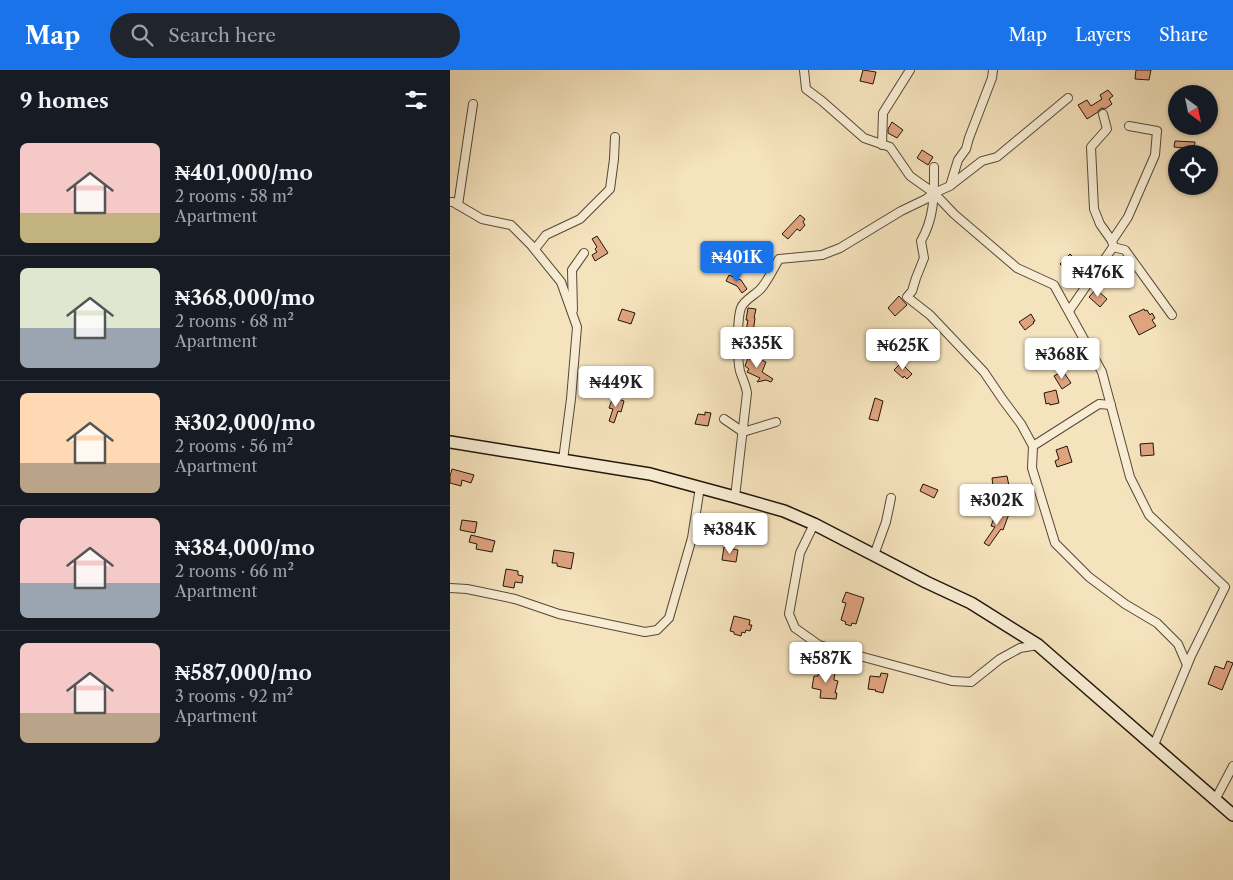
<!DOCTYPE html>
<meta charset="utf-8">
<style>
:root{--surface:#171b24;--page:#20242c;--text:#f1f3f6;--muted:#9ea1a6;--line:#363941;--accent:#1a73e8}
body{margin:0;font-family:"Libre Caslon Text",serif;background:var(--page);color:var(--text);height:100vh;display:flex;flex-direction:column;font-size:19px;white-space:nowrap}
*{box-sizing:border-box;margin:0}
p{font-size:16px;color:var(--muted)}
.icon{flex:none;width:28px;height:28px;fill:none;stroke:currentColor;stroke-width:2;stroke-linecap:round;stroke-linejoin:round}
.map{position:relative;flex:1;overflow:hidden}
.side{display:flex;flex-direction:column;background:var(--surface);width:450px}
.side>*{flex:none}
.needle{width:32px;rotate:147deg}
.buttons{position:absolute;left:718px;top:15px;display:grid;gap:10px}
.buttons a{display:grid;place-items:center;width:50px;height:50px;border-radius:50%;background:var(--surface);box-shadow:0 1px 4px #0004;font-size:25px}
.price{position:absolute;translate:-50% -42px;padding:0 11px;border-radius:5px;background:#fff;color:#222;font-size:16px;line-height:32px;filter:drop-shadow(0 1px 2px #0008)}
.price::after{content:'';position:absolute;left:50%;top:30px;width:15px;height:11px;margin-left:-8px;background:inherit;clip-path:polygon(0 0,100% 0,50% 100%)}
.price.selected{background:var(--accent);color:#fff}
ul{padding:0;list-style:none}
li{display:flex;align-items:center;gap:15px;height:125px;padding:0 20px}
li+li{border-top:1px solid var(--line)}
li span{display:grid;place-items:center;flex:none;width:140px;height:100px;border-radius:8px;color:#555}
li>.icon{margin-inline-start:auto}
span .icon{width:60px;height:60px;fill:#fffc;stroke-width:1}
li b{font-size:21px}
h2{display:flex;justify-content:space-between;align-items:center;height:60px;padding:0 20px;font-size:21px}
header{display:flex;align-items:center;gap:30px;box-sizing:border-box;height:70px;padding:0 25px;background:var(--accent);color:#fff}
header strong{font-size:24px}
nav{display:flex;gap:28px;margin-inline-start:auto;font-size:18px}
.search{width:350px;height:45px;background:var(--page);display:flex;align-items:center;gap:12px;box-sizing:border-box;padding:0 18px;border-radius:28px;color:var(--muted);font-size:19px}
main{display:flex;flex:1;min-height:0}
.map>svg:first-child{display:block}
.building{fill:#dfa380;stroke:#201608}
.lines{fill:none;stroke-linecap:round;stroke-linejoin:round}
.street-casing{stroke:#554935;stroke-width:10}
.secondary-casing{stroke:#201608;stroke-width:14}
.street{stroke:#f8edd4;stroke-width:8}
.secondary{stroke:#f8edd4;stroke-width:11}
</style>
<header>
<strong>Map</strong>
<div class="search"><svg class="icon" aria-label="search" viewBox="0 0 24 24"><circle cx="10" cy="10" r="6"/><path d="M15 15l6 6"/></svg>Search here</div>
<nav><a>Map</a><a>Layers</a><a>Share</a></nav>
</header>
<main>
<section class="side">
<h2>9 homes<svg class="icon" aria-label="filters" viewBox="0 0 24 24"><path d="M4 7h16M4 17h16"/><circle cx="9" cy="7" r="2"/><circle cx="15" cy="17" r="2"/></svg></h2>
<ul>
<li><span style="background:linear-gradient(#f6c9c9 70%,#c2b280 0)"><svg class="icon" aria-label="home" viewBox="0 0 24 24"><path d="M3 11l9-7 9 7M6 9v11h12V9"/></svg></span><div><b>₦401,000/mo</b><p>2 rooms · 58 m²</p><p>Apartment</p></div></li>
<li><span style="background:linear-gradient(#dfe7d0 60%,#9aa5b1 0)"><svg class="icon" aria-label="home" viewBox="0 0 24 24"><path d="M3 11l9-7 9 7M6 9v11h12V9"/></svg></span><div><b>₦368,000/mo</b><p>2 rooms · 68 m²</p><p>Apartment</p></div></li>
<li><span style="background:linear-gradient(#ffd9b3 70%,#b9a48a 0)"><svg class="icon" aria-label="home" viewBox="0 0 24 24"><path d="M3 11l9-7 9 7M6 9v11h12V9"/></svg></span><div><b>₦302,000/mo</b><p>2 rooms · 56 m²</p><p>Apartment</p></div></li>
<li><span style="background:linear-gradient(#f6c9c9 65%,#9aa5b1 0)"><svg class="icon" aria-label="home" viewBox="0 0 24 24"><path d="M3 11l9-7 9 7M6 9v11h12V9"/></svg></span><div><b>₦384,000/mo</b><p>2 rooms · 66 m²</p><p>Apartment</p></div></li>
<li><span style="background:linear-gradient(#f6c9c9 70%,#b9a48a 0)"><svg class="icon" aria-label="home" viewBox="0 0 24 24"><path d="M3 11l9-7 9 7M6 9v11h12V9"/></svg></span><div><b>₦587,000/mo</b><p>3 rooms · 92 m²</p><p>Apartment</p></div></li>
</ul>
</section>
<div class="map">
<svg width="783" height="810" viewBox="0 0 783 810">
<rect width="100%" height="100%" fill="#f5e3bd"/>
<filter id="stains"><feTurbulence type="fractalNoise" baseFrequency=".004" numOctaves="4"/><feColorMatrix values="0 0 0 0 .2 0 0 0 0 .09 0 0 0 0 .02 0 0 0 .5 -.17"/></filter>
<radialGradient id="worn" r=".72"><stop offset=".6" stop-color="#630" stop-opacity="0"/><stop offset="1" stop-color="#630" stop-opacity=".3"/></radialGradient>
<!-- building -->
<g class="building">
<polygon points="413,0 426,2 423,14 410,11"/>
<polygon points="686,0 701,0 699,10 685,9"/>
<polygon points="658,20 663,26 659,29 662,34 655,39 652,38 649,40 648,42 637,49 628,35 637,30 641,36 652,29 650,25"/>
<polygon points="442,52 453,60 447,68 438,63 438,59"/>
<polygon points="725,71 745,72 744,79 724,77"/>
<polygon points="472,80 483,87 478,95 467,88"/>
<polygon points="350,145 355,149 353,152 355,155 350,161 347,159 338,169 332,164"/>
<polygon points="147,166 158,183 145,191 142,185 147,182 145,179 147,177 142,169"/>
<polygon points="620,184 631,195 622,205 610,194"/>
<polygon points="279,205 291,210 297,219 292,223 287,216 276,211"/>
<polygon points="646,219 657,229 650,237 639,227"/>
<polygon points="449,226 457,235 445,246 438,238"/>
<polygon points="298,238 306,239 304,248 305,248 303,262 296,261 298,250 296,250"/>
<polygon points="172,239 185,243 181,254 168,250"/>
<polygon points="694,239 695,241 697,240 700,245 702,243 705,248 702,250 706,256 689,265 679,246"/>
<polygon points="581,244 585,251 583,252 584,253 575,260 569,252"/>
<polygon points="325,259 339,259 339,272 333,272 332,288 322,287 323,278 325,278"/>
<polygon points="458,269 466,277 469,274 475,281 473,282 475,285 468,291 453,274"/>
<polygon points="303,286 316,292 312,302 323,309 321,312 316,310 307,312 310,308 297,302 299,299 295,296 298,288 301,290"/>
<polygon points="451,293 462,304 457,309 454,306 453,308 444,300"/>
<polygon points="613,301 621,313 612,319 604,306"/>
<polygon points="606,320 609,333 600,335 599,333 596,334 594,323"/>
<polygon points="163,327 174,331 171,342 168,341 164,353 159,351 163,339 159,338"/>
<polygon points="425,328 433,331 428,351 419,349"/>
<polygon points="255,342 261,343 258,356 245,354 248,344 255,345"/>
<polygon points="703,373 704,385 691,386 690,374"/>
<polygon points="617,376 622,392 607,397 605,391 609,389 606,380"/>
<polygon points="2,399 24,405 21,413 12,410 11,416 0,413 0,406"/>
<polygon points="557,406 560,421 544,423 542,408"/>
<polygon points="473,414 488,420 484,428 470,421"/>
<polygon points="547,440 559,444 553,460 551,459 539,476 534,473 545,457 541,456"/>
<polygon points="12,450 27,452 25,463 10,460"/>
<polygon points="21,465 45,471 42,482 26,479 27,474 19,472"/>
<polygon points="274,477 288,480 286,492 272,490"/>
<polygon points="104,480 124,483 121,499 107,496 107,493 102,493"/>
<polygon points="56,499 68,501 68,505 73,506 72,513 65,512 64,518 53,516"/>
<polygon points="396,522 414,528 406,554 402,553 401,556 395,554 396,552 391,550 396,533 392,532"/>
<polygon points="284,546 300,550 299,555 302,555 300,561 296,560 295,563 292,562 291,566 284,564 284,562 280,561"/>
<polygon points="777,591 783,593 772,620 758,614 765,596 774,599"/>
<polygon points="374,598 383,600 383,602 385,603 384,609 384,610 388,611 385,623 387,623 386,629 370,628 371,620 362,618 364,606 368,606 369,600 374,601"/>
<polygon points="431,603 438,604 433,623 425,621 426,620 418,619 420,606 430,607"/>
</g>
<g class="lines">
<!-- street casing -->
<g class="street-casing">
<g id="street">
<polyline points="354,0 356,19 372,31 414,68 440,77 460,106 484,123 504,144 567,198 604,215 652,302 680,407 699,445 775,517 741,586 704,675"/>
<polyline points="653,44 657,59 641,77 644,139 650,154 662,171 663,175"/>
<polyline points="432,75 433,43 460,0"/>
<path d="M484,97C484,123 485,147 471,171L474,188L466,208L462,221L457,227L480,245L534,302L553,330L571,354L583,376"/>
<polyline points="501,115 532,91 547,87 618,28"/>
<polyline points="0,132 3,132 32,149 61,155 81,175 111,212 127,257 121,329 113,390"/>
<polyline points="8,135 23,34"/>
<polyline points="662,171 678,147 705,85 707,61 679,56"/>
<polyline points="85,179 96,165 130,149 160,119 164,89 165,67"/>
<polyline points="123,240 122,200 134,183"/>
<polyline points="619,241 663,177 675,180 722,245"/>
<polyline points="661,335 649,334 583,376 582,398 605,473 639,507 675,534 707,553 728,574 737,595"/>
<polyline points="274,349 293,362 326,352"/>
<path d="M285,427L297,323C296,315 292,308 290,301C287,289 287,249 291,238C295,228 307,225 313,216C319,208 324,198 329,189L372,185L390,178L451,141L476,129L484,123L500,116L508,90L516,79L519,68L542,8L543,0"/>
<polyline points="364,454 350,483 339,544 345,558 369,575 502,611 521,612 550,589 570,578 588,575"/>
<polyline points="424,485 436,452 441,428"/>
<polyline points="0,518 17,519 65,529 109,544 195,562 207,560 219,548 242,468 250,417"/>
<polyline points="765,730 783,696"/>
</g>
</g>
<!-- secondary casing -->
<g class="secondary-casing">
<polyline id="secondary" points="0,372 200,404 285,427 334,441 364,454 476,512 521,533 588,575 783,745"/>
</g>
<!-- street -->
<use href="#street" class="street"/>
<!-- secondary -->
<use href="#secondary" class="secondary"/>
</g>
<rect width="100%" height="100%" filter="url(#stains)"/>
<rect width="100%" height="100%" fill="url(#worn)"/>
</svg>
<div class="buttons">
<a><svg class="needle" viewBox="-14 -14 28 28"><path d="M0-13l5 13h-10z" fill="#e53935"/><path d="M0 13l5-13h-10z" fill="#9ea1a6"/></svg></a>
<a><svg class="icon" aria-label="locate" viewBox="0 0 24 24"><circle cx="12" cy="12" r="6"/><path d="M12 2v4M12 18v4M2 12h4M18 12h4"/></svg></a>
</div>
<b class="price selected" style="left:287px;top:213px">₦401K</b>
<b class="price" style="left:648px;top:228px">₦476K</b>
<b class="price" style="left:307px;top:299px">₦335K</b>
<b class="price" style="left:453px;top:301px">₦625K</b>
<b class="price" style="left:612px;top:310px">₦368K</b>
<b class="price" style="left:166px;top:338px">₦449K</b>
<b class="price" style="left:547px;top:456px">₦302K</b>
<b class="price" style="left:280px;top:485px">₦384K</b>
<b class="price" style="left:376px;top:614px">₦587K</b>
</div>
</main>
